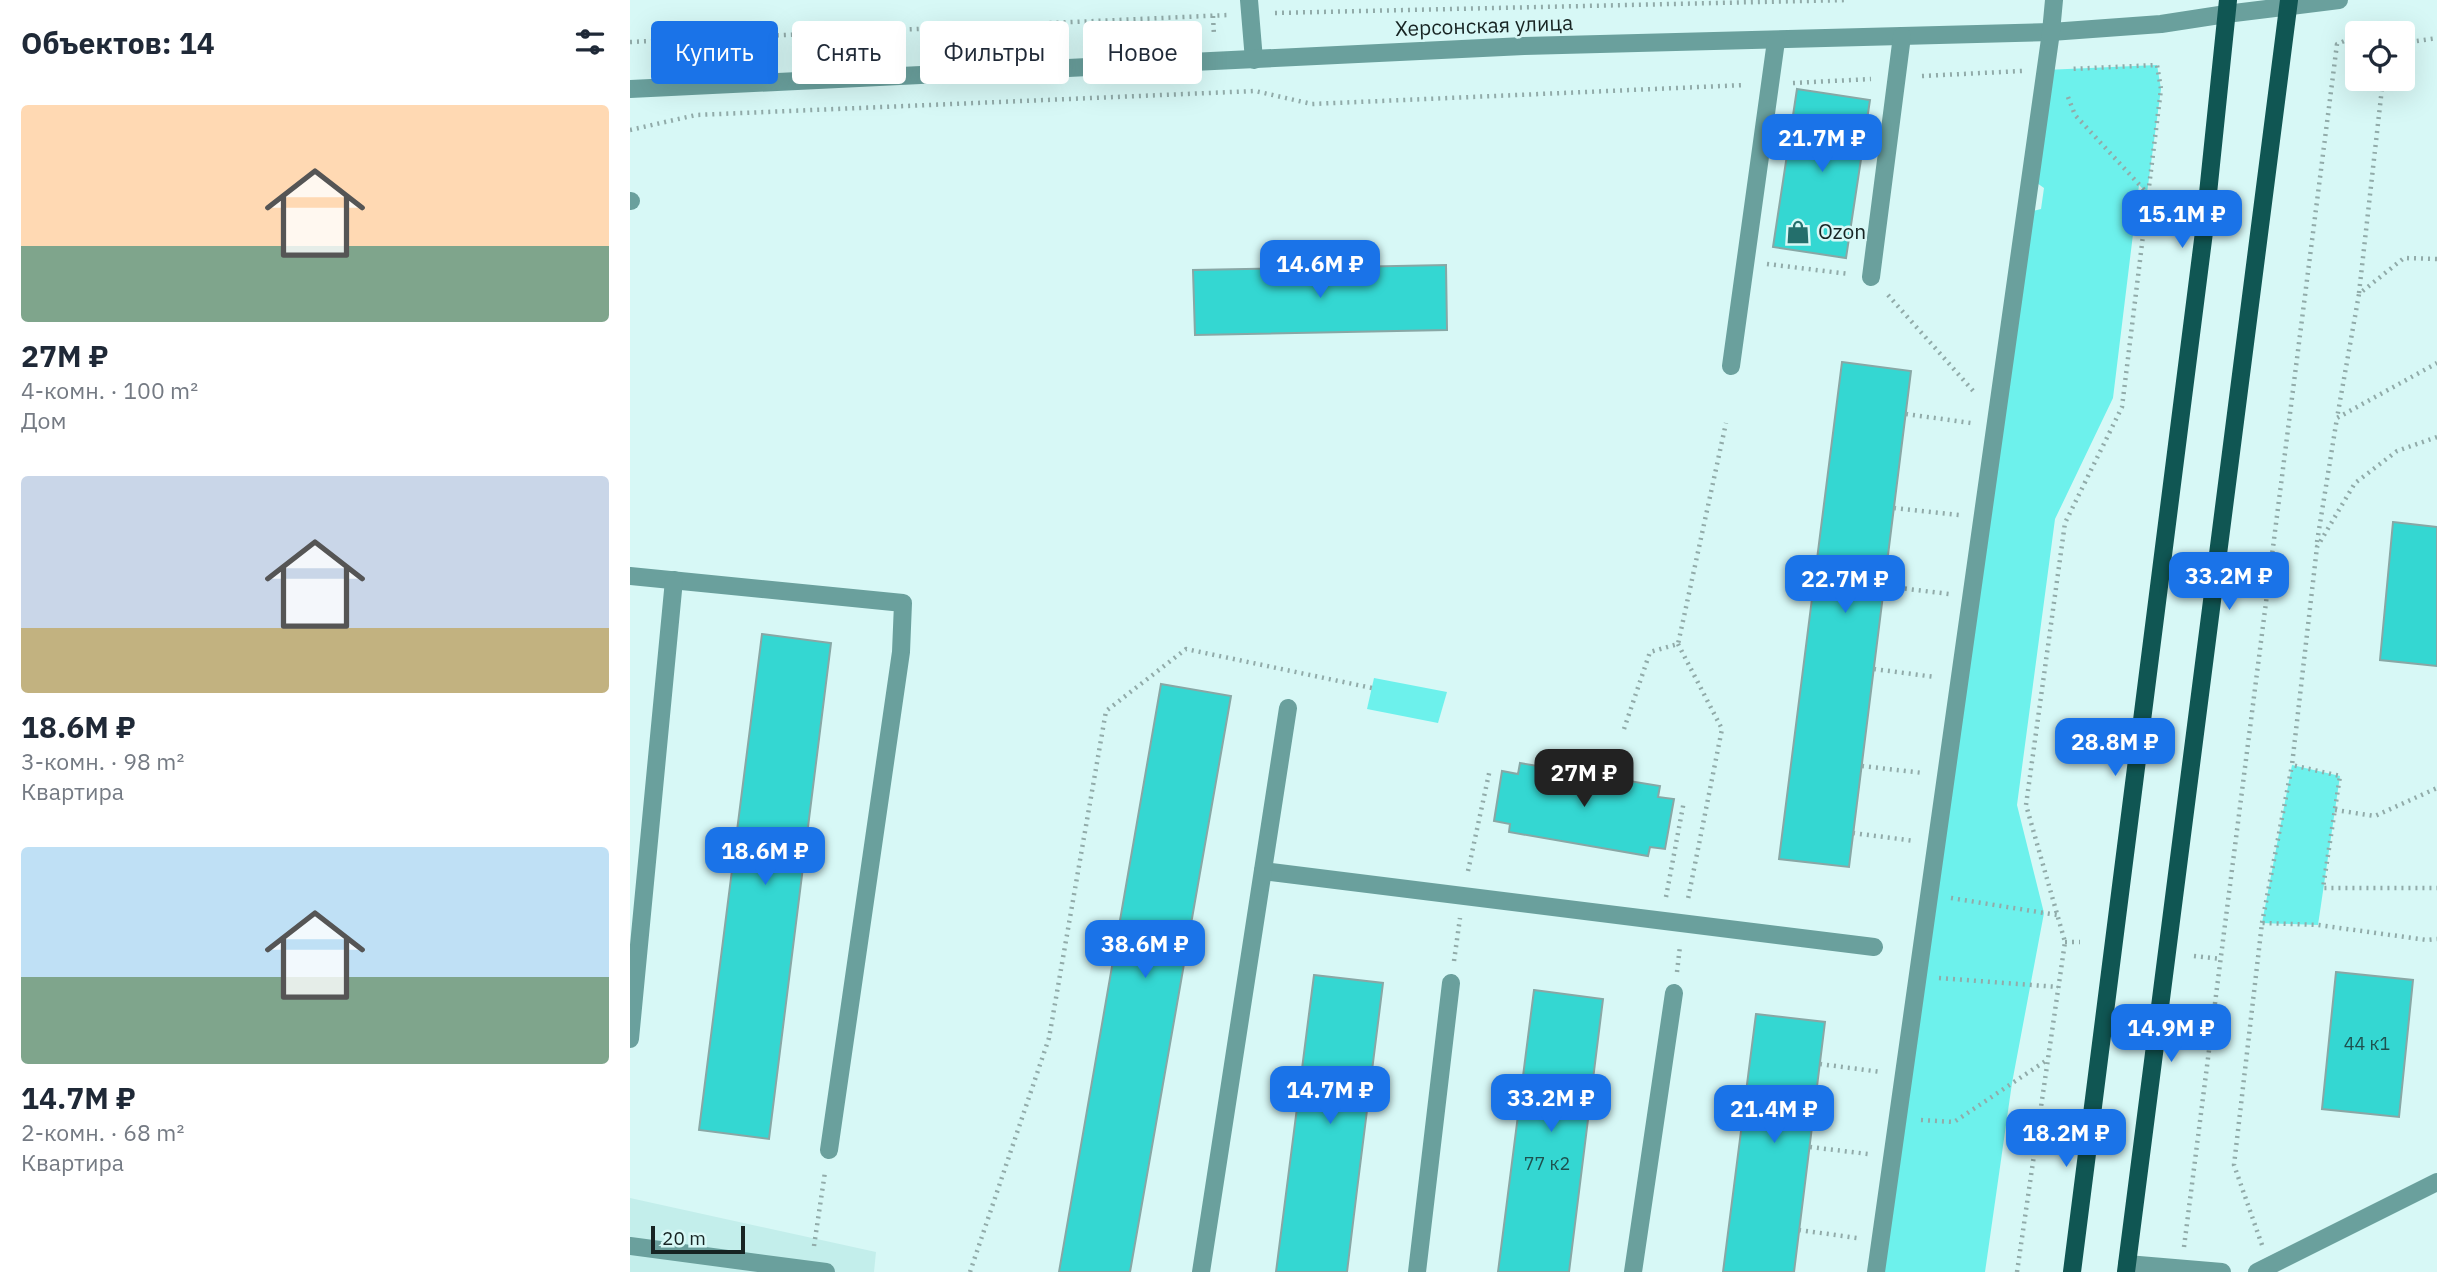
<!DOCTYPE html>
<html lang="ru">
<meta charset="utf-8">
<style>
:root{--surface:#fff;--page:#f6f6f7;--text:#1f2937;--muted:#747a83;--accent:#1a73e8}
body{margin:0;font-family:"IBM Plex Sans",sans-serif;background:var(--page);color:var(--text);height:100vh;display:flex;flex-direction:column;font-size:26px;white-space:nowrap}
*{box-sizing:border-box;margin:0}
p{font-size:23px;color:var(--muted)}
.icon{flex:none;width:38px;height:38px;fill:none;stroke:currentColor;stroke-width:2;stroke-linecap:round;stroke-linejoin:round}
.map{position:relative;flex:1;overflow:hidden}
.sheet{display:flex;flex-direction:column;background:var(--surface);width:630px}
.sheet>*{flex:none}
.top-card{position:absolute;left:21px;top:21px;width:665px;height:63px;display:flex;gap:14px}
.controls{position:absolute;left:1715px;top:21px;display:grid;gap:14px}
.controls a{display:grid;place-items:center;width:70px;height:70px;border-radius:7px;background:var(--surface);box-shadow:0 7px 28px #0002;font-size:35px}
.scale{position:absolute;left:21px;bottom:18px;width:94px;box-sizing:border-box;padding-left:7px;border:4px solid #172423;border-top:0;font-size:19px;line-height:24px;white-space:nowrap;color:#172423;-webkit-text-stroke:5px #d7f8f6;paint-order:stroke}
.price{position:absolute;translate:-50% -60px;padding:0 16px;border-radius:14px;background:var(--accent);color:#fff;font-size:23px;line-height:46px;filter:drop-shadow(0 2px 4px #0008)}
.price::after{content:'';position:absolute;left:50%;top:42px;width:21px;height:16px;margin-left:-10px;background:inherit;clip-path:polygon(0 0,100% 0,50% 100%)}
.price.on{background:#222;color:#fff}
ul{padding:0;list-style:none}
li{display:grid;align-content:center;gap:14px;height:371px;padding:0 21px}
li span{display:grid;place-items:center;height:217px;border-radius:7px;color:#555}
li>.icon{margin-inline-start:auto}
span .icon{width:126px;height:126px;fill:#fffc;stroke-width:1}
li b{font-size:30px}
h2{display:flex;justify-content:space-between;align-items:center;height:84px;padding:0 21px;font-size:30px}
.chip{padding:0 24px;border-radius:7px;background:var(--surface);box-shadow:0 7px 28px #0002;font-size:24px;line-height:63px}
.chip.on{background:var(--accent);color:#fff}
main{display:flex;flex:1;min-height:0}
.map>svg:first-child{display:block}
.built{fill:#c3eeeb}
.green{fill:#6df1ec}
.building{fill:#34d7d2;stroke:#88a7a5;stroke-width:2}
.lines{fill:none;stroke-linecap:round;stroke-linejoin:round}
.path{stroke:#91aba9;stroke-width:4.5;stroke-dasharray:2 5;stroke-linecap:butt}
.minor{stroke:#6aa09d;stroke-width:18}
.major{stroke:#105653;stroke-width:18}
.labels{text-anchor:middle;stroke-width:5;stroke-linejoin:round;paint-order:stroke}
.number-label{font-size:18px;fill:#1e514f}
.street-label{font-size:21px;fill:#172423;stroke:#d7f8f6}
.poi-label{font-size:21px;fill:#172423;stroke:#d7f8f6;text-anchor:start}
</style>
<main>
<section class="sheet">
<h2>Объектов: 14<svg class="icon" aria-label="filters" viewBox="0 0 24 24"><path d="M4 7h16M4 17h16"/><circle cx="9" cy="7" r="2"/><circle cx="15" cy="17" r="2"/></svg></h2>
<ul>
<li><span style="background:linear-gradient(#ffd9b3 65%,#7fa58c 0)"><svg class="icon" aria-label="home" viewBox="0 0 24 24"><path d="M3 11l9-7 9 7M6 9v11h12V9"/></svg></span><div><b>27M ₽</b><p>4-комн. · 100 m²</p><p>Дом</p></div></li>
<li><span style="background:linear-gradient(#c9d6e8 70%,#c2b280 0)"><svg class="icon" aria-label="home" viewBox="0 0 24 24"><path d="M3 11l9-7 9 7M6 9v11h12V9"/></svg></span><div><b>18.6M ₽</b><p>3-комн. · 98 m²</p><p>Квартира</p></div></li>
<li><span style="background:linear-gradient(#bfe0f5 60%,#7fa58c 0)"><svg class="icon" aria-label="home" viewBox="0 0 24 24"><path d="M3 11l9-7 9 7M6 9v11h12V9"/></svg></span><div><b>14.7M ₽</b><p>2-комн. · 68 m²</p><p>Квартира</p></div></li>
</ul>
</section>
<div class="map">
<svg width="1807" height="1272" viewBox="0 0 1807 1272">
<rect width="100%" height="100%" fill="#d7f8f6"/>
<!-- built -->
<polygon class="built" points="0,1198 246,1252 244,1272 0,1272"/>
<!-- green -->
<g class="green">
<polygon points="1527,65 1531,89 1517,193 1509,185 1483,398 1425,519 1387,805 1414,913 1382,1083 1355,1272 1246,1272 1395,213 1411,209 1414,188 1400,178 1415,70"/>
<polygon points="744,678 817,692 808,723 737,709"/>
<polygon points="1662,765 1710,776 1688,925 1632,923"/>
</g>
<!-- building -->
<g class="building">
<polygon points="1167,89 1240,100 1216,258 1143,247"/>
<polygon points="816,265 817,330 565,335 563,270"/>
<polygon points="1212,362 1281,371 1219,867 1149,859"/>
<polygon points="1763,522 1807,527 1807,666 1750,660"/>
<polygon points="132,634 201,643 139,1139 69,1130"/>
<polygon points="531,684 601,696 500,1272 429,1272"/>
<polygon points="890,763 1030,786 1028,797 1044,799 1035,849 1020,847 1018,856 879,832 880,824 864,821 872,771 888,774"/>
<polygon points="1706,972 1783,980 1769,1117 1692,1109"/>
<polygon points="684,975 753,983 727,1190 717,1272 646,1272"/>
<polygon points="904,990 973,999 939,1272 868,1272"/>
<polygon points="1126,1014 1195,1022 1164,1272 1093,1272"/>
</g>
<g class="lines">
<!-- path -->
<g class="path">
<polyline points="645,13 1218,0"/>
<polyline points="583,16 584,36"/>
<polyline points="0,42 598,15"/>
<polyline points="1773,43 1807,38"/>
<polyline points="1292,76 1392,71"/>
<polyline points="1163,83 1241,79"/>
<polyline points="1438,97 1445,115 1517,193"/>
<polyline points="0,130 66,115 625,91 682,104 1115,85"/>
<polyline points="1807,259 1774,258 1729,294 1707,418 1807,363"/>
<polyline points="1137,264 1219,274"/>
<polyline points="1729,293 1753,79"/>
<polyline points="1258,295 1345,393"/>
<polyline points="1276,414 1341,423"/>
<polyline points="1807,437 1767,451 1725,483 1687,547 1662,765 1710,776 1693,888 1807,888"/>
<polyline points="1264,508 1329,515"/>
<polyline points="1687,542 1707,418"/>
<polyline points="1254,586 1319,594"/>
<polyline points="1048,644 1092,729 1058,899"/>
<polyline points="1244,669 1305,677"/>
<polyline points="994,729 1020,652 1048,644 1096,423"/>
<polyline points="1232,766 1293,773"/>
<polyline points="1705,810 1745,816 1807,788"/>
<polyline points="1223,833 1285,841"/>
<polyline points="838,871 860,769"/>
<polyline points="1036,897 1054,801"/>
<polyline points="1321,898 1427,915"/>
<polyline points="1632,923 1662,765"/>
<polyline points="1435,942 1450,942"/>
<polyline points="1564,956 1591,959"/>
<polyline points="824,961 830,918"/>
<polyline points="1047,972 1050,946"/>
<polyline points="1309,978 1428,987"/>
<polyline points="1190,1064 1251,1072"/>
<polyline points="1291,1120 1324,1122 1417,1060"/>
<polyline points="1180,1147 1238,1154"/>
<polyline points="1169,1230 1227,1238"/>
<polyline points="1632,1245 1604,1165 1632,923 1688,925 1797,940 1807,939"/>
<polyline points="184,1246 195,1172"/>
<polyline points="1554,1247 1707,44 1722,38 1727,39"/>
<polyline points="340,1272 419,1038 476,711 556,649 742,688"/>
<polyline points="1387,1272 1435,942 1396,805 1435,523 1492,407 1531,89 1527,65 1439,69"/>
</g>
<!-- minor -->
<g class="minor">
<polyline points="619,0 624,60"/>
<polyline points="0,89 894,46 1421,32 1531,24 1596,14 1709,0"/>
<polyline points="0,201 1,201"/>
<polyline points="1241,277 1272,36"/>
<polyline points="1101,366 1146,41"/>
<polyline points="0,576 273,603 271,652 199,1150"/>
<polyline points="633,871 1244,947"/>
<polyline points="0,1039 44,580"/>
<polyline points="0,1246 196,1272"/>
<polyline points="1497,1264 1592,1272"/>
<polyline points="571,1272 658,708"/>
<polyline points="787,1272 821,983"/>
<polyline points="1003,1272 1044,993"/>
<polyline points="1246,1272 1421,32 1424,0"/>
<polyline points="1627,1272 1807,1182"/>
</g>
<!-- major -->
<g class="major">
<polyline points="1442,1272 1574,232 1598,0"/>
<polyline points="1496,1272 1659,0"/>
</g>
</g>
<!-- icons -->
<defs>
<g id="shop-bare" transform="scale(1.89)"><path d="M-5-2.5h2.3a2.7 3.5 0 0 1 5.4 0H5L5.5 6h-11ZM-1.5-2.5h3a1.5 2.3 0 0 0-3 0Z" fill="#246f6c" stroke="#d7f8f6" stroke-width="2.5" paint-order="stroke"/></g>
</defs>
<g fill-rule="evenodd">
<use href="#shop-bare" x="1168" y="232"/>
</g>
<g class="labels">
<!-- number labels -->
<g class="number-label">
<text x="1737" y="1050">44 к1</text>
<text x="917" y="1170">77 к2</text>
</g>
<!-- street labels -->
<g class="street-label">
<text transform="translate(854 26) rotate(-2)" y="7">Херсонская улица</text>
</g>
<!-- poi labels -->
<g class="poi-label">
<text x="1188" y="239">Ozon</text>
</g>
</g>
</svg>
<div class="controls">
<a><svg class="icon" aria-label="locate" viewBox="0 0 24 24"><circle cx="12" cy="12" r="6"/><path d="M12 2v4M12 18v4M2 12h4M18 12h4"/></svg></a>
</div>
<div class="scale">20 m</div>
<b class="price" style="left:1192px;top:174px">21.7M ₽</b>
<b class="price" style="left:1552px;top:250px">15.1M ₽</b>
<b class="price" style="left:690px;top:300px">14.6M ₽</b>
<b class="price" style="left:1599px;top:612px">33.2M ₽</b>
<b class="price" style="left:1215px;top:615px">22.7M ₽</b>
<b class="price" style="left:1485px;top:778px">28.8M ₽</b>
<b class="price on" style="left:954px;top:809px">27M ₽</b>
<b class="price" style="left:135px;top:887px">18.6M ₽</b>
<b class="price" style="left:515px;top:980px">38.6M ₽</b>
<b class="price" style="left:1541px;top:1064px">14.9M ₽</b>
<b class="price" style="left:700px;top:1126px">14.7M ₽</b>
<b class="price" style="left:921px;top:1134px">33.2M ₽</b>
<b class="price" style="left:1144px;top:1145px">21.4M ₽</b>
<b class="price" style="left:1436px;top:1169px">18.2M ₽</b>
<div class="top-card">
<a class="chip on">Купить</a>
<a class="chip">Снять</a>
<a class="chip">Фильтры</a>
<a class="chip">Новое</a>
</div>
</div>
</main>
